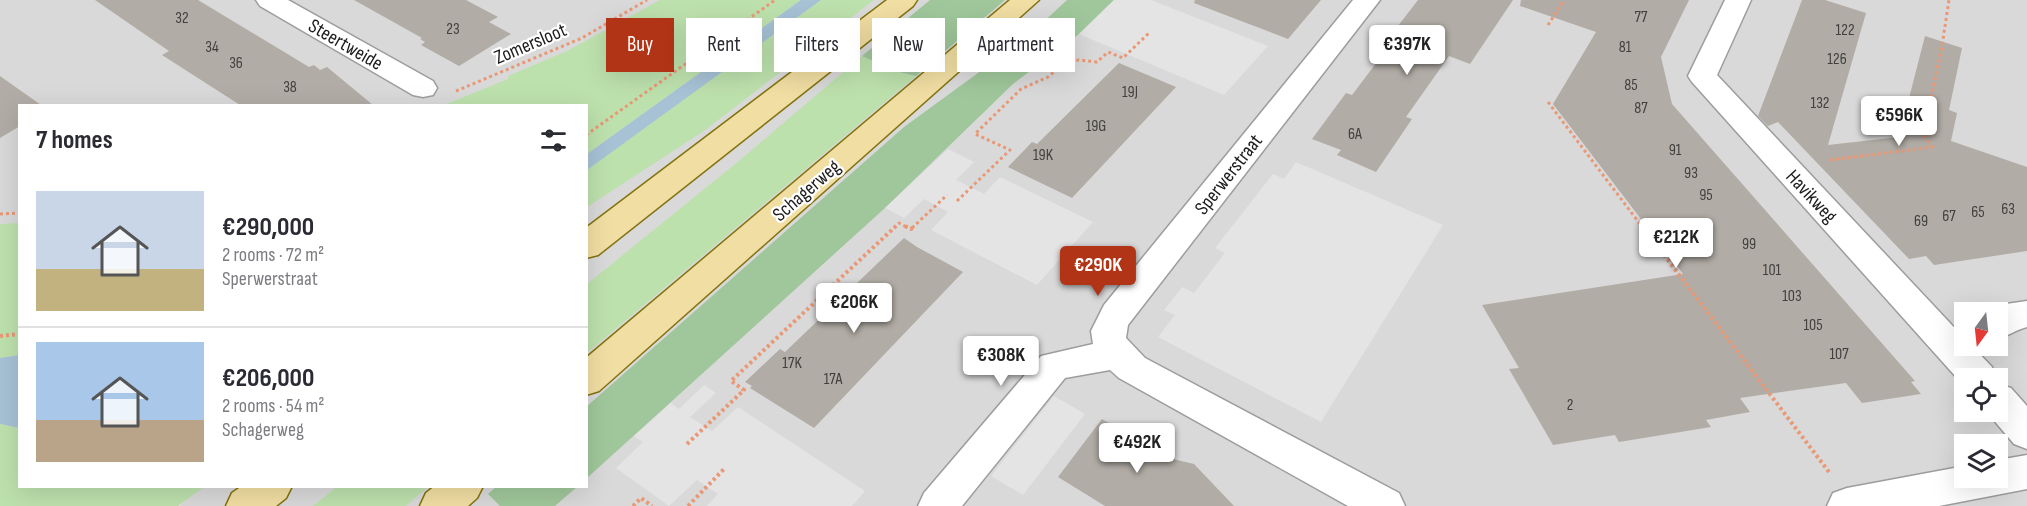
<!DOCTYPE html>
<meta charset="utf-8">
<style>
:root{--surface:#fff;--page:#f2f2f3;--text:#2b2b33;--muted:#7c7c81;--line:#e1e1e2;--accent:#b13416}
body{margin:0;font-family:"Sofia Sans Condensed",sans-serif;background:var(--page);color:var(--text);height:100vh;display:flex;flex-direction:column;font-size:22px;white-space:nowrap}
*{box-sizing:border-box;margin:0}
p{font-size:20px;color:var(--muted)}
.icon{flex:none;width:33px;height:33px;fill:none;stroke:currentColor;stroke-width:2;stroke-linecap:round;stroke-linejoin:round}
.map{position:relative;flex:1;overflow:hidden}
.sheet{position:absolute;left:18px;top:104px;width:570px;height:384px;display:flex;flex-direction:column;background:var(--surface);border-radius:0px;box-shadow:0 6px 24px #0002}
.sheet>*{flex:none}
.guide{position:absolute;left:606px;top:18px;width:570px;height:54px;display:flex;gap:12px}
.needle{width:39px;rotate:195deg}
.fabs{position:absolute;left:1954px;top:302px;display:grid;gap:12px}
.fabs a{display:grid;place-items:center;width:54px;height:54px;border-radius:0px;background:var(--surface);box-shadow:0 6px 24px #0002;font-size:30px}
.price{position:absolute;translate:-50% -51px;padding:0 14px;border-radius:6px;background:#fff;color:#222;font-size:20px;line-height:39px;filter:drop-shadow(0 2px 3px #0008)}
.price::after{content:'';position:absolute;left:50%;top:36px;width:18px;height:14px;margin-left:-9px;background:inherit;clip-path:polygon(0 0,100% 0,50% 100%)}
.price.active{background:var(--accent);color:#fff}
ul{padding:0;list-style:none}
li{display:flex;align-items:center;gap:18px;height:150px;padding:0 18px}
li+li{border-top:2px solid var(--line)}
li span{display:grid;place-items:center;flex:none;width:168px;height:120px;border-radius:0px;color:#555}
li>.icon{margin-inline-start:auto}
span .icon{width:72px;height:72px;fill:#fffc;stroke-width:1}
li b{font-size:26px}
h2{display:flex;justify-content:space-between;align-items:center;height:72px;padding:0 18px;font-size:26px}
.tag{padding:0 21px;border-radius:0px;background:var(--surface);box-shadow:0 6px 24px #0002;font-size:21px;line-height:54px}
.tag.active{background:var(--accent);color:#fff}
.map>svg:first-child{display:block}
.residential{fill:#dad9d9;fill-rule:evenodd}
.grass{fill:#bde1ad}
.forest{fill:#a0c79b}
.parking{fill:#e4e4e4}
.water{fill:#a7c2d5}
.building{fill:#b1aca5}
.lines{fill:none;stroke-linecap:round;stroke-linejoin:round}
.street-casing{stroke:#9d9d9d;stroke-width:3}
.primary-casing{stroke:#837310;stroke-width:3}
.path-far1{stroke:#e99876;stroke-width:3;stroke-dasharray:3 3;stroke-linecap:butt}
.path{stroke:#e99876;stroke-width:4;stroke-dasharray:3 3;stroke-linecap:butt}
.street{fill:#fff;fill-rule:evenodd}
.primary{fill:#f1dea3;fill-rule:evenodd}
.labels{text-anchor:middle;stroke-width:4.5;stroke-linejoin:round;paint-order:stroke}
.number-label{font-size:16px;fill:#41403e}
.street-label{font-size:20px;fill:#1c1c1c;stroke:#fff}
</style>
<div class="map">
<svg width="2027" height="506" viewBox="0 0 2027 506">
<rect width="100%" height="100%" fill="#ecebe2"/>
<!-- residential -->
<path class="residential" d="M0,0H2027V506H180L192,486H586V105H20L19,414L0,412ZM1965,312H1998V345H1965ZM1965,378H1998V411H1965ZM1965,444H1998V477H1965Z"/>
<!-- grass -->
<g class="grass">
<polygon points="660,0 801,0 587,154 586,105 444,105 508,79 508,76 567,51"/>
<polygon points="821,0 874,0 704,131 587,207 586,170"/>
<polygon points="862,56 899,72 916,76 587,353 587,284 740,160"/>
<polygon points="19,223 19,355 0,358 0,224"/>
<polygon points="0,424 19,428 20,486 205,486 178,506 0,506"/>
<polygon points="338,486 429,486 406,506 313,506"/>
</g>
<!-- forest -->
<g class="forest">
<polygon points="930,0 1005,0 916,76 899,72 862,56"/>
<polygon points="1067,0 1114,0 1079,34 1013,84 885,208 587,478 586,407 904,127 1026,38"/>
<polygon points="497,486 578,486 555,506 500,506 488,494"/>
</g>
<!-- parking -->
<g class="parking">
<polygon points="1114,0 1151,0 1268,46 1224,95 1079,34"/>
<polygon points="948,149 974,162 956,180 984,194 1000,177 1093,222 1037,285 931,230 948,212 924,199 904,218 885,208"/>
<polygon points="1296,162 1443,225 1321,422 1158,337 1175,315 1164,310 1182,287 1194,293 1225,253 1215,248 1273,174 1284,179"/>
<polygon points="704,385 716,393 690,417 712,431 738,407 865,491 852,506 707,506 718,494 697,480 669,506 616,468 643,442 634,436 671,403 679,409"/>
<polygon points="1054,396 1085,414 1023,495 991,476"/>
</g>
<!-- water -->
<g class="water">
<polygon points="801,0 821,0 587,170 587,154"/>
<polygon points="19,355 20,355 19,428 0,424 0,358"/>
</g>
<!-- building -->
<g class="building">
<polygon points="95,0 198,0 309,67 314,65 320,70 327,67 373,105 240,105 162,55 169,51"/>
<polygon points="354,0 466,0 498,17 489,22 511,34 459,66 421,45 425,42 420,39 422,38"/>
<polygon points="1195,0 1321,0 1288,39 1194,3"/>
<polygon points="1418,0 1513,0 1470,64 1449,56 1406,117 1412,119 1376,172 1337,155 1341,150 1312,139 1346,93 1352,95 1396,37 1391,35"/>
<polygon points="1521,0 1689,0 1661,57 1672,104 1915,381 1911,382 1921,394 1862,403 1846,383 1740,398 1750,412 1706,420 1711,427 1619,442 1615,435 1553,445 1509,369 1519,368 1482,305 1683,274 1553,104 1596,32 1520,6"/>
<polygon points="1802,0 1825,0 1866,13 1828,145 1899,137 1925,36 1962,48 1949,110 1957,113 1951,141 2027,167 2027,251 1934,265 1926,256 1909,259 1778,122 1768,126 1758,116"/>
<polygon points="1119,63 1176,87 1072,198 1008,167 1032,142 1037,144"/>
<polygon points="0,76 41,105 20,105 20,126 0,138"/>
<polygon points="904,238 917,247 963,272 814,428 750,388 752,386 745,382 780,349 785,352"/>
<polygon points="1102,419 1138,440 1159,444 1173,459 1194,464 1234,506 1105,506 1058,477"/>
</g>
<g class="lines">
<!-- street casing -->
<g class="street-casing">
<g id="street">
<polygon points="256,0 288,0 433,81 437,88 433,95 423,97 413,95 260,6"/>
<polygon points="1353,0 1380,0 1128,325 1126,338 1145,358 1399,493 1405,506 1348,506 1119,378 1110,370 1065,378 962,506 918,506 924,493 1041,356 1093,344 1091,331 1104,305"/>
<polygon points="1725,0 1751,0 1717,75 1965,339 1965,345 1971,345 1992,367 1997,378 1965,378 1965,387 1692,82 1688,76"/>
<path d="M2027,301V327C2016,330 2009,335 1998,339V312H1990L2006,304Z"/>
<polygon points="1998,384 2011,388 2027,406 2027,449 2014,444 1986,411 1998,411"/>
<polygon points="2027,455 2027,489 1939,506 1827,506 1833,493 1847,488 1965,466 1965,477 1998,477 1998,460"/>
</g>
</g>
<!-- primary casing -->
<g class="primary-casing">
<g id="primary">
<polygon points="887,0 917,0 913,6 598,255 586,258 586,228"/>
<polygon points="1010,0 1039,0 599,391 586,395 586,358"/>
<polygon points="242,486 292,486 286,498 276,506 226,506 232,493"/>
<polygon points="435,486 483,486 477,498 468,506 420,506 426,493"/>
</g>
</g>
<!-- path-far1 -->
<g class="path-far1">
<polyline points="1548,25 1564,0"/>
<polyline points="456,91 582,38 647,0"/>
<polyline points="1548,102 1643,228"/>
<polyline points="586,135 775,0"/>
<polyline points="1830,160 1932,147 1923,134 1942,46 1949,0"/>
<polyline points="957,201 1010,150 975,134 1021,89 1048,77 1065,62 1079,60 1097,62 1108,52 1123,58 1150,32"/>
<polyline points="0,214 20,213"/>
<polyline points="894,228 899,223 908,228"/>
<polyline points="912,228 947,195"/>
</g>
<!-- path -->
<g class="path">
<polyline points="905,226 911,229 914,226"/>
<polyline points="1642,226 1829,472"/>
<polyline points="0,336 20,334"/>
<polyline points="687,444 744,390 731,381 896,226"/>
<polyline points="633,506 641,498 652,506"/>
<polyline points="688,506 724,469"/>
</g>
<!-- street -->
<use href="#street" class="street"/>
<!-- primary -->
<use href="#primary" class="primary"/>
</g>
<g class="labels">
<!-- number labels -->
<g class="number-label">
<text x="1641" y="22">77</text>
<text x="182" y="23">32</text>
<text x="453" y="34">23</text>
<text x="1845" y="35">122</text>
<text x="212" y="52">34</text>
<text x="1625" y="52">81</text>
<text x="1837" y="64">126</text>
<text x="236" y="68">36</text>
<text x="1631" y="90">85</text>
<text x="290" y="92">38</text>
<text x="1130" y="97">19J</text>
<text x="1820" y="108">132</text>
<text x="1641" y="113">87</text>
<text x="1096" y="131">19G</text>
<text x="1355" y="139">6A</text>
<text x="1675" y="155">91</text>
<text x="1043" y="160">19K</text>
<text x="1691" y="178">93</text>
<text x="1706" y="200">95</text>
<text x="2008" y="214">63</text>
<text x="1978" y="217">65</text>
<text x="1949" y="221">67</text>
<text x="1921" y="226">69</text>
<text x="1749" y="249">99</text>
<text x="1772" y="275">101</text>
<text x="1792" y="301">103</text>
<text x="1813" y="330">105</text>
<text x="1839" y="359">107</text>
<text x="792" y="368">17K</text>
<text x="833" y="384">17A</text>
<text x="1570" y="410">2</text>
</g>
<!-- street labels -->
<g class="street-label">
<text transform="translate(530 43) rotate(-23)" y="7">Zomersloot</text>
<text transform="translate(346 44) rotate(30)" y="7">Steertweide</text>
<text transform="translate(1228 174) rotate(-52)" y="7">Sperwerstraat</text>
<text transform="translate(806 190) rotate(-41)" y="7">Schagerweg</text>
<text transform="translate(1812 196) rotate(47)" y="7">Havikweg</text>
</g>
</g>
</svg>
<div class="fabs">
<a><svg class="needle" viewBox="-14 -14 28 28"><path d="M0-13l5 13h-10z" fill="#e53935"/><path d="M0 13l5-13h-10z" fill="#7c7c81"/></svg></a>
<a><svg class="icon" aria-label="locate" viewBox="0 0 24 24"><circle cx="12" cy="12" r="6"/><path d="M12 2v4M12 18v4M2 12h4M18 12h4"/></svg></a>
<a><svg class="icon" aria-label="layers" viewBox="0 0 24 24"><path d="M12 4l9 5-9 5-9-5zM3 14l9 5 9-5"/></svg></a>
</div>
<b class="price" style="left:1407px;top:76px">€397K</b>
<b class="price" style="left:1899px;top:147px">€596K</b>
<b class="price" style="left:1676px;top:269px">€212K</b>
<b class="price active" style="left:1098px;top:297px">€290K</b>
<b class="price" style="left:854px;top:334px">€206K</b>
<b class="price" style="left:1001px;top:387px">€308K</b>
<b class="price" style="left:1137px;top:474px">€492K</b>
<div class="guide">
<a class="tag active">Buy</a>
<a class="tag">Rent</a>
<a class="tag">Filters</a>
<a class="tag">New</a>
<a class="tag">Apartment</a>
</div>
<section class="sheet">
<h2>7 homes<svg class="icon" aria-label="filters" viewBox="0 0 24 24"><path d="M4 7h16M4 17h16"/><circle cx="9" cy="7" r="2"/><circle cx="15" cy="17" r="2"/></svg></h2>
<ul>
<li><span style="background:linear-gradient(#c9d6e8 65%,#c2b280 0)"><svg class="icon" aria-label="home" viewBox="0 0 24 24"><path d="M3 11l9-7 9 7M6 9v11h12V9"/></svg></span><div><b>€290,000</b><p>2 rooms · 72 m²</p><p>Sperwerstraat</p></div></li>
<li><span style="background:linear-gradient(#a9c7e8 65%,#b9a48a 0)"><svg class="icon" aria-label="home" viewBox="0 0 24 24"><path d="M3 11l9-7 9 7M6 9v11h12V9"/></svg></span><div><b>€206,000</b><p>2 rooms · 54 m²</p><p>Schagerweg</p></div></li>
</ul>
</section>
</div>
